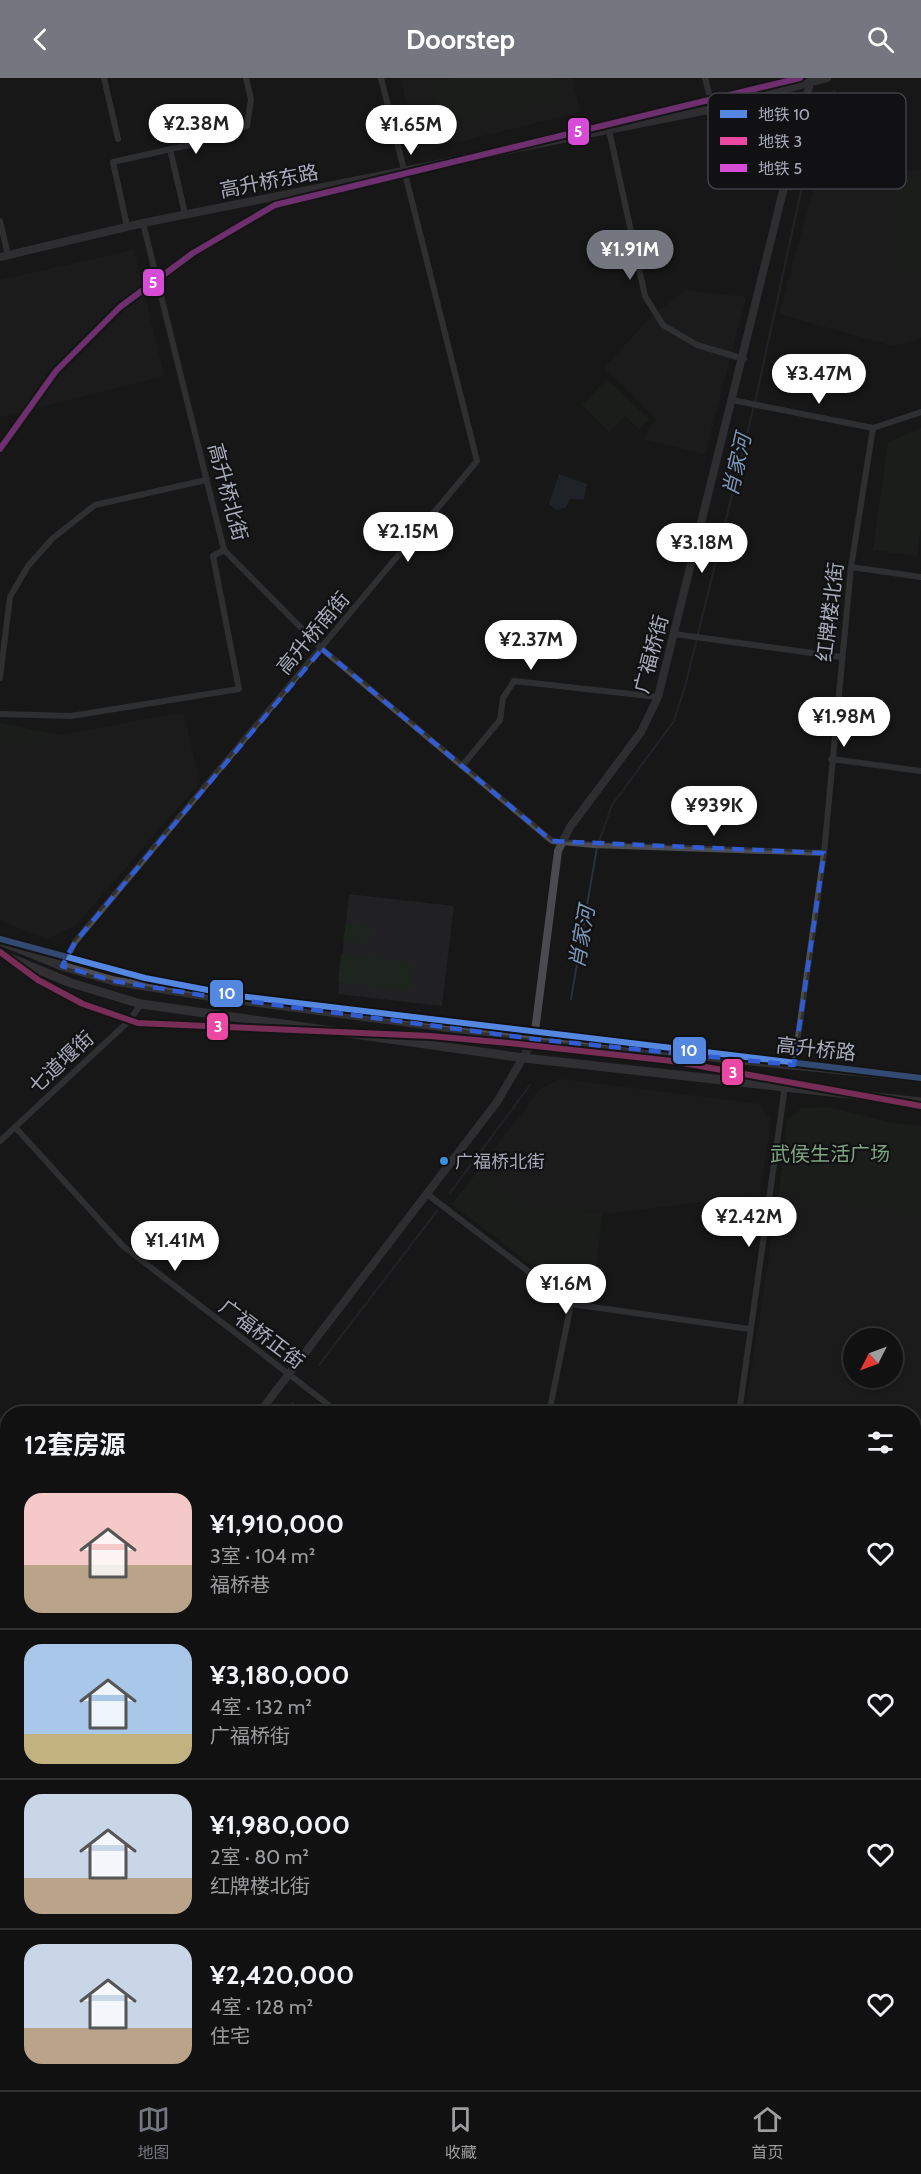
<!DOCTYPE html>
<html lang="zh">
<meta charset="utf-8">
<style>
:root{--surface:#111;--page:#1e1f1f;--text:#f1f3f6;--muted:#9c9d9f;--line:#303131;--accent:#757780}
body{margin:0;font-family:Cabin,"Noto Sans SC",sans-serif;background:var(--page);color:var(--text);height:100vh;display:flex;flex-direction:column;font-size:22px;white-space:nowrap}
*{box-sizing:border-box;margin:0}
p{font-size:20px;color:var(--muted)}
.icon{flex:none;width:33px;height:33px;fill:none;stroke:currentColor;stroke-width:2;stroke-linecap:round;stroke-linejoin:round}
.map{position:relative;flex:1;overflow:hidden}
.sheet{position:absolute;left:0px;top:1328px;width:921px;height:686px;display:flex;flex-direction:column;background:var(--surface);border-radius:24px 24px 0 0;box-shadow:0 3px 9px #0003,0 0 0 2px var(--line)}
.sheet>*{flex:none}
.needle{width:39px;rotate:228deg}
.tools{position:absolute;left:843px;top:1250px;display:grid;gap:12px}
.tools a{display:grid;place-items:center;width:60px;height:60px;border-radius:50%;background:var(--surface);box-shadow:0 3px 9px #0003,0 0 0 2px var(--line);font-size:30px}
.price{position:absolute;translate:-50% -51px;padding:0 14px;border-radius:21px;background:#fff;color:#222;font-size:20px;line-height:39px;filter:drop-shadow(0 2px 3px #0008)}
.price::after{content:'';position:absolute;left:50%;top:36px;width:18px;height:14px;margin-left:-9px;background:inherit;clip-path:polygon(0 0,100% 0,50% 100%)}
.price.active{background:var(--accent);color:#fff}
ul{padding:0;list-style:none}
li{display:flex;align-items:center;gap:18px;height:150px;padding:0 24px}
li+li{border-top:2px solid var(--line)}
li span{display:grid;place-items:center;flex:none;width:168px;height:120px;border-radius:18px;color:#555}
li>.icon{margin-inline-start:auto}
span .icon{width:72px;height:72px;fill:#fffc;stroke-width:1}
li b{font-size:26px}
h2{display:flex;justify-content:space-between;align-items:center;height:72px;padding:0 24px;font-size:26px}
header{display:flex;justify-content:space-between;align-items:center;height:78px;padding:0 24px;background:var(--accent);color:#fff;font-size:27px;font-weight:800}
.menu{display:flex;justify-content:space-around;align-items:center;height:84px;border-top:2px solid var(--line);background:var(--surface);font-size:16px;color:var(--muted)}
.menu a{display:grid;justify-items:center;gap:3px}
.menu .active{color:var(--accent)}
.map>svg:first-child{display:block}
.built{fill:#212123;fill-rule:evenodd}
.green{fill:#1d251e}
.water{fill:#29313a}
.lines{fill:none;stroke-linecap:round;stroke-linejoin:round}
.stream{stroke:#29313a;stroke-width:2}
.street{stroke:#4b4c50;stroke-width:6}
.secondary{stroke:#4a4a4f;stroke-width:8}
.primary{stroke:#4e4e52;stroke-width:9}
.highway{stroke:#4d4d52;stroke-width:10}
.highway-bridge{stroke:#4d4d52;stroke-width:10}
.metro-1-casing{stroke:#111113;stroke-width:10}
.metro-2-casing{stroke:#111113;stroke-width:10}
.metro-3-casing{stroke:#111113;stroke-width:10}
.metro-1{stroke:#5387e0;stroke-width:6}
.metro-2{stroke:#ea48a2;stroke-width:6}
.metro-3{stroke:#d64cd6;stroke-width:6}
.marked{fill:none;stroke:#325cd3;stroke-width:4.5;stroke-dasharray:12 8;stroke-linejoin:round}
.bus-dot{fill:#3a90db;stroke:#111113;stroke-width:2}
.labels{text-anchor:middle;stroke-width:4.5;stroke-linejoin:round;paint-order:stroke}
.bus-label{font-size:18px;fill:#a7abb9;stroke:#111113;text-anchor:start}
.street-label{font-size:20px;fill:#a7abb9;stroke:#111113}
.park-label{font-size:20px;fill:#7da582;stroke:#111113}
.water-label{font-size:21px;font-style:italic;fill:#7c96b7;stroke:#111113}
.key{fill:#111113;stroke:#3e3f45;stroke-width:1.5}
.key-label{font-size:16px;fill:#a7abb9}
.line-badge{stroke:#111113;stroke-width:2}
.badge-label{font-size:16px;text-anchor:middle;font-weight:bold;fill:#fff}
</style>
<header><svg class="icon" aria-label="back" viewBox="0 0 24 24"><path d="M15 5l-7 7 7 7"/></svg>Doorstep<svg class="icon" aria-label="search" viewBox="0 0 24 24"><circle cx="10" cy="10" r="6"/><path d="M15 15l6 6"/></svg></header>
<div class="map">
<svg width="921" height="2012" viewBox="0 0 921 2012">
<rect width="100%" height="100%" fill="#171717"/>
<!-- built -->
<g class="built">
<polygon points="401,0 572,0 580,34 418,74"/>
<polygon points="921,92 921,260 893,268 779,236 817,99"/>
<polygon points="134,172 164,298 0,339 0,202"/>
<polygon points="685,212 746,219 705,376 643,361 656,341 604,290 651,239"/>
<polygon points="183,634 200,704 75,848 46,861 0,842 0,669"/>
<polygon points="349,816 454,828 442,928 338,916"/>
<polygon points="560,1001 760,1026 771,1042 760,1117 614,1135 526,1132 477,1094 539,1012"/>
<path d="M779,1113L921,1137V1343L914,1403V1335H745ZM854,1260H892V1299H854Z"/>
<polygon points="7,1367 7,1453 0,1460 0,1369"/>
<polygon points="376,2006 417,2006 416,2012 374,2012"/>
</g>
<!-- green -->
<g class="green">
<polygon points="453,0 553,0 559,23 445,43 431,5"/>
<polygon points="897,99 921,100 921,196 894,195"/>
<polygon points="607,301 649,341 639,351 625,338 609,354 582,327"/>
<polygon points="921,350 921,449 917,478 873,472 888,364"/>
<polygon points="0,645 61,657 0,669"/>
<polygon points="346,845 371,851 368,868 343,862"/>
<polygon points="341,876 414,885 410,913 338,904"/>
<polygon points="827,1029 893,1045 921,1048 921,1137 779,1113 787,1043 802,1030"/>
<polygon points="477,1094 526,1132 602,1135 593,1220 572,1218 452,1126"/>
</g>
<!-- water -->
<polygon class="water" points="559,396 587,406 584,421 570,421 565,430 557,432 549,426"/>
<g class="lines">
<!-- stream -->
<g class="stream">
<polyline points="571,921 597,769 612,727 674,643 686,605 757,315 805,95 834,13"/>
<polyline points="450,1115 530,1007"/>
<polyline points="319,1287 437,1133"/>
<polyline points="285,1335 293,1325"/>
<polyline points="0,1718 8,1708"/>
</g>
<!-- street -->
<g class="street">
<polyline points="104,0 118,61"/>
<polyline points="705,0 713,31"/>
<polyline points="609,52 645,218 663,247 697,267 744,281"/>
<polyline points="170,71 185,136"/>
<polyline points="0,143 8,177"/>
<polyline points="143,145 224,472 322,571 552,763 593,767 824,775"/>
<polyline points="127,148 113,84 189,67 247,48 251,21 246,0"/>
<polyline points="732,322 873,350"/>
<polyline points="873,350 921,334"/>
<polyline points="851,489 921,499"/>
<polyline points="674,556 841,579"/>
<polyline points="0,600 10,519 28,488 53,460 95,427 206,402"/>
<polyline points="0,636 71,638 239,611 213,478 224,472"/>
<polyline points="831,681 921,693"/>
<polyline points="462,688 500,642 503,620 514,603 658,619"/>
<polyline points="62,888 75,864 477,383 381,0"/>
<polyline points="794,987 824,775 851,489 873,350"/>
<polyline points="15,1049 123,1168 339,1335"/>
<polyline points="0,1063 130,942 141,926"/>
<polyline points="427,1116 571,1226 749,1251"/>
<polyline points="549,1335 571,1226"/>
<polyline points="739,1335 785,1008"/>
<polyline points="0,1748 8,1757"/>
<polyline points="0,1922 8,1915"/>
<polyline points="83,2006 88,2012"/>
<polyline points="224,2006 229,2012"/>
<polyline points="157,2012 164,2006"/>
<polyline points="429,2012 430,2006"/>
<polyline points="642,2012 643,2006"/>
<polyline points="772,2012 773,2006"/>
</g>
<!-- secondary -->
<g class="secondary">
<polyline points="0,179 143,145 713,31 827,0"/>
<polyline points="259,1335 497,1024 534,961 558,773 570,749 641,654 658,619 811,0"/>
<polyline points="914,1489 921,1435"/>
<polyline points="0,1493 8,1497"/>
<polyline points="0,1678 8,1668"/>
<polyline points="914,1934 921,1878"/>
<polyline points="854,2012 855,2006"/>
<polyline points="903,2012 904,2006"/>
</g>
<!-- primary -->
<g class="primary">
<polyline points="0,863 62,888 114,903 201,917 534,961 921,1000"/>
<polyline points="0,876 71,905 141,926 524,980 921,1024"/>
</g>
<!-- highway -->
<g class="highway">
<polyline points="914,1836 921,1781"/>
<polyline points="861,2012 862,2006"/>
<polyline points="873,2012 874,2006"/>
<polyline points="890,2012 890,2006"/>
</g>
<!-- highway-bridge -->
<polyline class="highway-bridge" points="914,1707 921,1658"/>
<!-- metro-1 casing -->
<g class="metro-1-casing">
<polyline id="metro-1" points="0,861 145,900 239,918 921,1000"/>
</g>
<!-- metro-2 casing -->
<g class="metro-2-casing">
<polyline id="metro-2" points="0,874 38,902 83,926 138,945 430,958 509,965 672,983 921,1028"/>
</g>
<!-- metro-3 casing -->
<g class="metro-3-casing">
<polyline id="metro-3" points="0,371 56,293 120,229 193,175 275,127 800,0"/>
</g>
<!-- metro-1 -->
<use href="#metro-1" class="metro-1"/>
<!-- metro-2 -->
<use href="#metro-2" class="metro-2"/>
<!-- metro-3 -->
<use href="#metro-3" class="metro-3"/>
</g>
<!-- marked area -->
<path d="M0 0H921V2012H0ZM322,571L552,763L824,775L794,987L534,961L201,917L114,903L62,888L75,864Z" fill="#171717" fill-opacity=".55" fill-rule="evenodd"/>
<path class="marked" d="M322,571L552,763L824,775L794,987L534,961L201,917L114,903L62,888L75,864Z"/>
<!-- markers -->
<circle class="bus-dot" cx="444" cy="1083" r="5"/>
<g class="labels">
<!-- bus labels -->
<g class="bus-label">
<text x="455" y="1090">广福桥北街</text>
</g>
<!-- street labels -->
<g class="street-label">
<text transform="translate(269 103) rotate(-11)" y="7">高升桥东路</text>
<text transform="translate(228 414) rotate(75)" y="7">高升桥北街</text>
<text transform="translate(830 534) rotate(-83)" y="7">红牌楼北街</text>
<text transform="translate(313 555) rotate(-50)" y="7">高升桥南街</text>
<text transform="translate(651 576) rotate(-75)" y="7">广福桥街</text>
<text transform="translate(816 971) rotate(6)" y="7">高升桥路</text>
<text transform="translate(61 984) rotate(-43)" y="7">七道堰街</text>
<text transform="translate(262 1256) rotate(37)" y="7">广福桥正街</text>
</g>
<!-- park labels -->
<g class="park-label">
<text x="830" y="1083">武侯生活广场</text>
</g>
<!-- water labels -->
<g class="water-label">
<text transform="translate(737 387) rotate(-77)" y="7">肖家河</text>
<text transform="translate(582 859) rotate(-80)" y="7">肖家河</text>
</g>
</g>
<!-- legend -->
<rect x="708" y="15" width="198" height="96" rx="9" class="key"/>
<rect x="720" y="32" width="27" height="8" fill="#5387e0"/>
<rect x="720" y="59" width="27" height="8" fill="#ea48a2"/>
<rect x="720" y="86" width="27" height="8" fill="#d64cd6"/>
<g class="key-label">
<text x="758" y="42">地铁 10</text>
<text x="758" y="69">地铁 3</text>
<text x="758" y="96">地铁 5</text>
</g>
<g class="line-badge">
<rect x="567" y="39" width="23" height="29" rx="6" fill="#d64cd6"/>
<rect x="142" y="190" width="23" height="29" rx="6" fill="#d64cd6"/>
<rect x="209" y="901" width="35" height="29" rx="6" fill="#5387e0"/>
<rect x="206" y="934" width="23" height="29" rx="6" fill="#ea48a2"/>
<rect x="672" y="958" width="35" height="29" rx="6" fill="#5387e0"/>
<rect x="721" y="980" width="23" height="28" rx="6" fill="#ea48a2"/>
</g>
<g class="badge-label">
<text x="578" y="59">5</text>
<text x="153" y="210">5</text>
<text x="227" y="921">10</text>
<text x="218" y="954">3</text>
<text x="689" y="978">10</text>
<text x="733" y="1000">3</text>
</g>
</svg>
<div class="tools">
<a><svg class="needle" viewBox="-14 -14 28 28"><path d="M0-13l5 13h-10z" fill="#e53935"/><path d="M0 13l5-13h-10z" fill="#9c9d9f"/></svg></a>
</div>
<b class="price" style="left:196px;top:77px">¥2.38M</b>
<b class="price" style="left:411px;top:78px">¥1.65M</b>
<b class="price active" style="left:630px;top:203px">¥1.91M</b>
<b class="price" style="left:819px;top:327px">¥3.47M</b>
<b class="price" style="left:408px;top:485px">¥2.15M</b>
<b class="price" style="left:702px;top:496px">¥3.18M</b>
<b class="price" style="left:531px;top:593px">¥2.37M</b>
<b class="price" style="left:844px;top:670px">¥1.98M</b>
<b class="price" style="left:714px;top:759px">¥939K</b>
<b class="price" style="left:749px;top:1170px">¥2.42M</b>
<b class="price" style="left:175px;top:1194px">¥1.41M</b>
<b class="price" style="left:566px;top:1237px">¥1.6M</b>
<section class="sheet">
<h2>12套房源<svg class="icon" aria-label="filters" viewBox="0 0 24 24"><path d="M4 7h16M4 17h16"/><circle cx="9" cy="7" r="2"/><circle cx="15" cy="17" r="2"/></svg></h2>
<ul>
<li><span style="background:linear-gradient(#f6c9c9 60%,#b9a48a 0)"><svg class="icon" aria-label="home" viewBox="0 0 24 24"><path d="M3 11l9-7 9 7M6 9v11h12V9"/></svg></span><div><b>¥1,910,000</b><p>3室 · 104 m²</p><p>福桥巷</p></div><svg class="icon" aria-label="heart" viewBox="0 0 24 24"><path d="M12 20l-8-8c-3-5 5-10 8-4 3-6 11-1 8 4z"/></svg></li>
<li><span style="background:linear-gradient(#a9c7e8 75%,#c2b280 0)"><svg class="icon" aria-label="home" viewBox="0 0 24 24"><path d="M3 11l9-7 9 7M6 9v11h12V9"/></svg></span><div><b>¥3,180,000</b><p>4室 · 132 m²</p><p>广福桥街</p></div><svg class="icon" aria-label="heart" viewBox="0 0 24 24"><path d="M12 20l-8-8c-3-5 5-10 8-4 3-6 11-1 8 4z"/></svg></li>
<li><span style="background:linear-gradient(#c9d6e8 70%,#b9a48a 0)"><svg class="icon" aria-label="home" viewBox="0 0 24 24"><path d="M3 11l9-7 9 7M6 9v11h12V9"/></svg></span><div><b>¥1,980,000</b><p>2室 · 80 m²</p><p>红牌楼北街</p></div><svg class="icon" aria-label="heart" viewBox="0 0 24 24"><path d="M12 20l-8-8c-3-5 5-10 8-4 3-6 11-1 8 4z"/></svg></li>
<li><span style="background:linear-gradient(#c9d6e8 70%,#b9a48a 0)"><svg class="icon" aria-label="home" viewBox="0 0 24 24"><path d="M3 11l9-7 9 7M6 9v11h12V9"/></svg></span><div><b>¥2,420,000</b><p>4室 · 128 m²</p><p>住宅</p></div><svg class="icon" aria-label="heart" viewBox="0 0 24 24"><path d="M12 20l-8-8c-3-5 5-10 8-4 3-6 11-1 8 4z"/></svg></li>
</ul>
</section>
</div>
<nav class="menu">
<a class="active"><svg class="icon" aria-label="map" viewBox="0 0 24 24"><path d="M3 6l6-2 6 2 6-2v14l-6 2-6-2-6 2zM9 4v14M15 6v14"/></svg>地图</a>
<a><svg class="icon" aria-label="saved" viewBox="0 0 24 24"><path d="M7 4h10v16l-5-4-5 4z"/></svg>收藏</a>
<a><svg class="icon" aria-label="home" viewBox="0 0 24 24"><path d="M3 11l9-7 9 7M6 9v11h12V9"/></svg>首页</a>
</nav>
